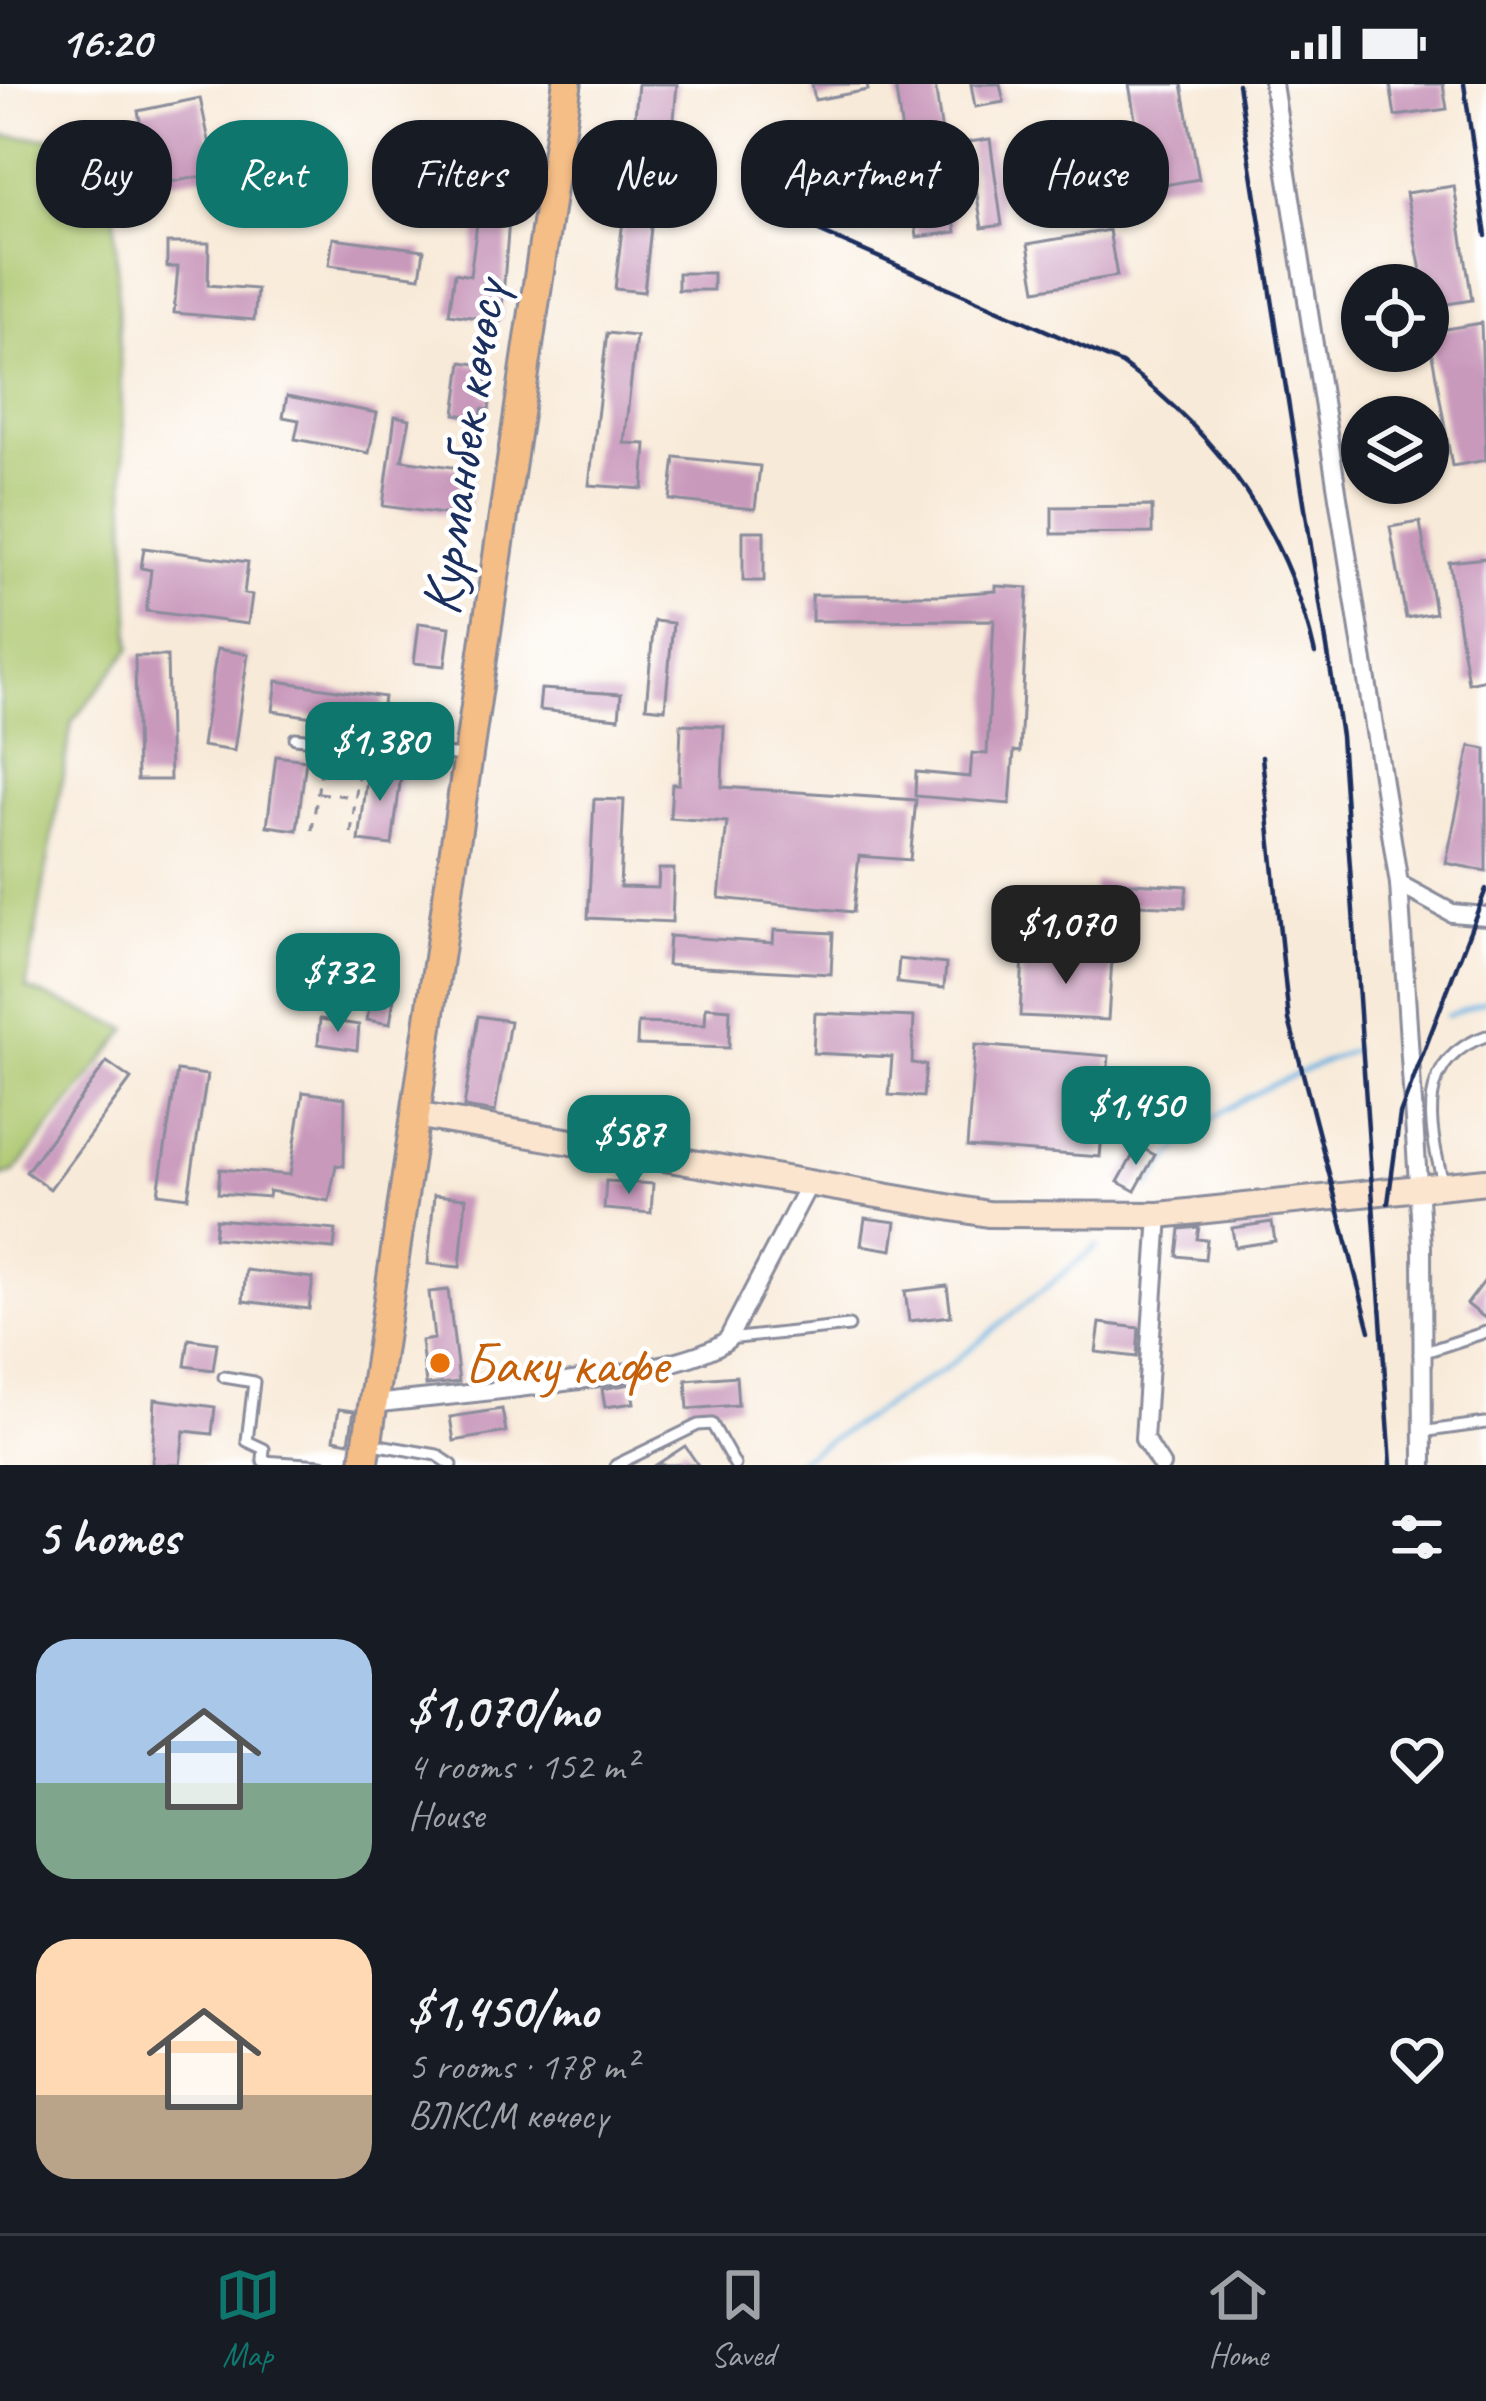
<!DOCTYPE html>
<meta charset="utf-8">
<style>
:root{--surface:#171b24;--page:#242831;--text:#f1f3f6;--muted:#9ea1a6;--line:#363941;--accent:#0f766e}
body{margin:0;font-family:Caveat,sans-serif;background:var(--page);color:var(--text);height:100vh;display:flex;flex-direction:column;font-size:45px;white-space:nowrap}
*{box-sizing:border-box;margin:0}
p{font-size:39px;color:var(--muted)}
.icon{flex:none;width:66px;height:66px;fill:none;stroke:currentColor;stroke-width:2;stroke-linecap:round;stroke-linejoin:round}
.map{position:relative;height:1381px;overflow:hidden}
.side{display:flex;flex-direction:column;background:var(--surface);flex:1}
.side>*{flex:none}
.top-card{position:absolute;left:36px;top:36px;width:1416px;height:108px;display:flex;gap:24px}
.tools{position:absolute;left:1341px;top:180px;display:grid;gap:24px}
.tools a{display:grid;place-items:center;width:108px;height:108px;border-radius:50%;background:var(--surface);box-shadow:0 3px 9px #0004;font-size:60px}
.price{position:absolute;translate:-50% -102px;padding:0 27px;border-radius:24px;background:var(--accent);color:#fff;font-size:39px;line-height:78px;filter:drop-shadow(0 3px 6px #0008)}
.price::after{content:'';position:absolute;left:50%;top:72px;width:36px;height:27px;margin-left:-18px;background:inherit;clip-path:polygon(0 0,100% 0,50% 100%)}
.price.active{background:#222;color:#fff}
ul{padding:0;list-style:none}
li{display:flex;align-items:center;gap:36px;height:300px;padding:0 36px}
li span{display:grid;place-items:center;flex:none;width:336px;height:240px;border-radius:36px;color:#555}
li>.icon{margin-inline-start:auto}
span .icon{width:144px;height:144px;fill:#fffc;stroke-width:1}
li b{font-size:51px}
h2{display:flex;justify-content:space-between;align-items:center;height:144px;padding:0 36px;font-size:51px}
.pill{padding:0 42px;border-radius:48px;background:var(--surface);box-shadow:0 3px 9px #0004;font-size:42px;line-height:108px}
.pill.active{background:var(--accent);color:#fff}
.status{display:flex;justify-content:space-between;align-items:center;height:84px;padding:0 60px;background:var(--surface);direction:ltr}
.status svg{height:33px;fill:currentColor}
.dock{display:flex;justify-content:space-around;align-items:center;height:168px;border-top:3px solid var(--line);background:var(--surface);font-size:33px;color:var(--muted)}
.dock a{display:grid;justify-items:center;gap:6px}
.dock .active{color:var(--accent)}
.map>svg:first-child{display:block}
.green{fill:#abc66c;stroke:#637a65;stroke-width:3}
.lines{fill:none;stroke-linecap:round;stroke-linejoin:round}
.stream{stroke:#68b1e0;stroke-width:4.5}
.building{fill:#c999bc}
.lane-casing{stroke:#8a8c9b;stroke-width:15}
.street-casing{stroke:#8a8c9b;stroke-width:22}
.secondary-casing{stroke:#8a8c9b;stroke-width:30}
.primary-casing{stroke:#8a8c9b;stroke-width:33}
.path{stroke:#8a8c9b;stroke-width:3;stroke-dasharray:9 9;stroke-linecap:butt}
.lane{stroke:#fff;stroke-width:9}
.street{stroke:#fff;stroke-width:16}
.secondary{stroke:#fbe5cf;stroke-width:24}
.primary{stroke:#f6be87;stroke-width:27}
.rail{stroke:#1b2f5e;stroke-width:4.5}
.food-dot{fill:#e8710a;stroke:#fff;stroke-width:4.5}
.labels{text-anchor:middle;stroke-width:9;stroke-linejoin:round;paint-order:stroke}
.street-label{font-size:57px;fill:#1b2f5e;stroke:#fff}
.food-label{font-size:57px;fill:#c56008;stroke:#fff;text-anchor:start}
</style>
<div class="status"><b>16:20</b><svg viewBox="0 0 49 12"><path d="M0 12V9h3v3zM5 12V6h3v6zM10 12V3h3v9zM15 12V0h3v12zM26 1h20v11H26zM47 4h2v5h-2z"/></svg></div>
<div class="map">
<svg width="1486" height="1381" viewBox="0 0 1486 1381">
<rect width="100%" height="100%" fill="#fff"/>
<filter id="ink" filterUnits="userSpaceOnUse"><feTurbulence type="fractalNoise" baseFrequency=".00833" numOctaves="2"/><feDisplacementMap in="SourceGraphic" scale="24" xChannelSelector="R" yChannelSelector="G"/><feConvolveMatrix kernelMatrix="1 2 1 2 8 2 1 2 1" color-interpolation-filters="sRGB"/></filter>
<filter id="wash" filterUnits="userSpaceOnUse"><feTurbulence type="fractalNoise" baseFrequency=".004" numOctaves="4" result="noise"/><feDisplacementMap in="SourceGraphic" scale="48" xChannelSelector="R" yChannelSelector="G"/><feGaussianBlur stdDeviation="2.7" result="paint"/><feColorMatrix in="noise" values="0 0 0 0 0 0 0 0 0 0 0 0 0 0 0 0 0 1.4 0 .05"/><feComposite in="paint" operator="in"/></filter>
<g filter="url(#wash)">
<rect width="100%" height="100%" fill="#f8ead8"/>
<!-- green -->
<polygon class="green" points="0,52 112,56 131,564 72,638 26,904 128,945 15,1088 0,1093"/>
<g class="lines">
<!-- stream -->
<g class="stream">
<polyline points="1447,932 1486,917"/>
<path d="M1149,1103C1199,1023 1271,1002 1353,966"/>
<polyline points="790,1381 946,1284 1097,1162"/>
</g>
</g>
<g id="blocks">
<!-- building -->
<g class="building">
<polygon points="638,0 677,0 673,47 634,44"/>
<polygon points="812,0 867,0 868,6 815,16"/>
<polygon points="895,0 935,0 956,148 917,153"/>
<polygon points="971,0 1000,0 1004,18 975,23"/>
<polygon points="1129,0 1182,0 1199,95 1147,104"/>
<polygon points="1390,0 1443,0 1447,25 1395,32"/>
<polygon points="200,14 216,90 153,101 138,27"/>
<polygon points="483,40 512,43 507,90 478,87"/>
<polygon points="1097,43 1109,127 1089,129 1077,45"/>
<polygon points="1046,47 1056,132 1037,134 1027,50"/>
<polygon points="990,55 1002,141 982,144 969,58"/>
<polygon points="628,93 656,97 644,208 615,205"/>
<polygon points="1454,102 1472,216 1428,223 1406,109"/>
<polygon points="478,132 509,135 501,237 449,230 455,189 470,192"/>
<polygon points="1109,146 1117,192 1036,206 1028,160"/>
<polygon points="333,154 424,166 420,193 329,181"/>
<polygon points="167,159 209,159 208,201 257,205 254,236 174,229 178,183 167,183"/>
<rect x="678" y="189" width="35" height="17"/>
<polygon points="1481,239 1486,376 1452,382 1428,248"/>
<polygon points="607,249 636,252 624,359 646,360 643,405 589,401"/>
<polygon points="462,278 489,282 485,311 491,312 489,326 482,325 481,334 455,330"/>
<polygon points="287,312 377,329 369,369 295,355 299,336 283,333"/>
<polygon points="395,332 410,335 402,376 474,386 467,433 383,422"/>
<polygon points="675,373 760,382 755,425 670,416"/>
<polygon points="1152,422 1152,449 1052,450 1052,423"/>
<polygon points="1420,438 1435,529 1406,534 1390,443"/>
<rect x="743" y="447" width="21" height="50"/>
<polygon points="144,464 248,478 244,510 252,511 248,540 146,527 151,486 141,484"/>
<polygon points="1486,474 1486,595 1468,599 1449,478"/>
<polygon points="996,502 1028,504 1020,668 1014,667 1010,720 915,712 916,688 970,693 972,669 987,670 994,536 812,537 812,511 939,511 996,507"/>
<polygon points="654,537 673,539 665,625 646,623"/>
<polygon points="419,539 450,543 445,582 414,579"/>
<polygon points="217,565 248,570 234,667 202,662"/>
<polygon points="135,572 167,572 170,696 137,696"/>
<polygon points="277,597 384,613 380,643 273,627"/>
<polygon points="541,605 621,610 619,634 539,626"/>
<polygon points="681,640 724,642 722,703 916,716 910,776 859,772 853,828 719,814 727,738 670,734 672,700 679,700"/>
<polygon points="1470,662 1486,665 1486,787 1446,779"/>
<polygon points="276,672 306,676 297,746 267,742"/>
<polygon points="369,680 402,684 392,761 359,757"/>
<polygon points="594,715 624,716 620,803 658,804 659,785 674,785 672,838 588,834"/>
<polygon points="1094,797 1187,802 1185,823 1093,819"/>
<polygon points="774,846 833,849 831,890 667,881 669,852 773,859"/>
<polygon points="1023,871 1112,875 1108,936 1020,932"/>
<polygon points="899,875 946,880 944,904 897,899"/>
<polygon points="373,898 396,901 390,940 367,936"/>
<polygon points="706,923 730,925 729,964 637,961 638,939 705,941"/>
<polygon points="815,929 914,933 912,979 926,981 923,1013 889,1011 892,973 813,969"/>
<polygon points="478,932 510,937 495,1028 464,1023"/>
<polygon points="320,935 359,941 357,966 318,960"/>
<polygon points="975,961 1109,972 1100,1073 967,1063"/>
<polygon points="107,978 131,995 50,1105 26,1088"/>
<polygon points="177,987 207,991 188,1113 158,1109"/>
<polygon points="303,1008 345,1014 344,1082 336,1081 329,1117 269,1107 268,1113 218,1109 220,1085 290,1091"/>
<polygon points="1138,1062 1155,1071 1135,1107 1118,1098"/>
<polygon points="606,1097 653,1100 651,1129 604,1125"/>
<polygon points="434,1111 466,1114 460,1183 428,1180"/>
<polygon points="865,1134 896,1138 892,1166 861,1161"/>
<polygon points="216,1135 336,1146 334,1165 214,1154"/>
<polygon points="1272,1138 1275,1157 1235,1163 1232,1144"/>
<polygon points="1199,1143 1197,1155 1207,1156 1205,1175 1177,1172 1180,1145"/>
<polygon points="246,1186 313,1194 309,1225 243,1217"/>
<polygon points="1486,1195 1486,1235 1467,1220"/>
<polygon points="947,1202 951,1232 909,1237 905,1207"/>
<polygon points="448,1206 459,1298 426,1301 421,1257 434,1255 429,1208"/>
<polygon points="1100,1239 1139,1244 1137,1273 1096,1268"/>
<polygon points="189,1255 217,1259 213,1286 185,1282"/>
<polygon points="736,1292 738,1321 688,1325 686,1296"/>
<polygon points="631,1300 634,1319 605,1323 602,1305"/>
<polygon points="155,1315 215,1323 212,1350 184,1347 180,1381 152,1381"/>
<polygon points="339,1325 354,1327 349,1358 334,1355"/>
<polygon points="502,1325 506,1348 454,1357 450,1333"/>
<polygon points="685,1362 698,1381 656,1381"/>
</g>
</g>
</g>
<g filter="url(#ink)">
<use href="#blocks" fill-opacity="0" stroke="#8a8c9b" stroke-width="3"/>
<g class="lines">
<!-- lane casing -->
<g class="lane-casing">
<g id="lane">
<polyline points="295,654 463,672"/>
<path d="M1443,1098C1428,1040 1416,976 1486,952"/>
<polyline points="728,1255 849,1242"/>
<polyline points="1419,1270 1486,1248"/>
<polyline points="224,1293 254,1298 247,1357 264,1365 263,1375"/>
<polyline points="1421,1348 1486,1339"/>
<polyline points="373,1360 437,1371 452,1381"/>
<polyline points="263,1377 322,1381"/>
<polyline points="616,1381 698,1341 712,1340 735,1381"/>
</g>
</g>
<!-- street casing -->
<g class="street-casing">
<g id="street">
<polyline points="1273,0 1399,800 1452,829 1486,832"/>
<polyline points="1399,800 1422,1162 1423,1381"/>
<polyline points="1159,1131 1144,1355 1161,1381"/>
<path d="M374,1320C444,1311 684,1294 728,1255L809,1100"/>
</g>
</g>
<!-- secondary casing -->
<g class="secondary-casing">
<polyline id="secondary" points="415,1031 988,1130 1159,1131 1486,1097"/>
</g>
<!-- primary casing -->
<g class="primary-casing">
<polyline id="primary" points="364,1381 567,0"/>
</g>
<!-- path -->
<g class="path">
<polyline points="319,709 355,713"/>
<polyline points="312,746 323,672"/>
<polyline points="351,749 361,671"/>
</g>
<!-- lane -->
<use href="#lane" class="lane"/>
<!-- street -->
<use href="#street" class="street"/>
<!-- secondary -->
<use href="#secondary" class="secondary"/>
<!-- primary -->
<use href="#primary" class="primary"/>
<!-- rail -->
<g class="rail">
<polyline points="1238,0 1341,652 1391,1381"/>
<polyline points="1464,0 1486,152"/>
<path d="M805,141L1122,280C1221,352 1288,450 1315,570"/>
<polyline points="1262,673 1289,936 1370,1247"/>
<polyline points="1388,1119 1400,1030 1486,805"/>
</g>
</g>
</g>
<!-- markers -->
<circle class="food-dot" cx="440" cy="1279" r="12"/>
<g class="labels">
<!-- street labels -->
<g class="street-label">
<text transform="translate(462 363) rotate(-82)" y="20">Курманбек көчөсү</text>
</g>
<!-- food labels -->
<g class="food-label">
<text x="464" y="1299">Баку кафе</text>
</g>
</g>
</svg>
<div class="tools">
<a><svg class="icon" aria-label="locate" viewBox="0 0 24 24"><circle cx="12" cy="12" r="6"/><path d="M12 2v4M12 18v4M2 12h4M18 12h4"/></svg></a>
<a><svg class="icon" aria-label="layers" viewBox="0 0 24 24"><path d="M12 4l9 5-9 5-9-5zM3 14l9 5 9-5"/></svg></a>
</div>
<b class="price" style="left:380px;top:720px">$1,380</b>
<b class="price active" style="left:1066px;top:903px">$1,070</b>
<b class="price" style="left:338px;top:951px">$732</b>
<b class="price" style="left:1136px;top:1084px">$1,450</b>
<b class="price" style="left:629px;top:1113px">$587</b>
<div class="top-card">
<a class="pill">Buy</a>
<a class="pill active">Rent</a>
<a class="pill">Filters</a>
<a class="pill">New</a>
<a class="pill">Apartment</a>
<a class="pill">House</a>
</div>
</div>
<section class="side">
<h2>5 homes<svg class="icon" aria-label="filters" viewBox="0 0 24 24"><path d="M4 7h16M4 17h16"/><circle cx="9" cy="7" r="2"/><circle cx="15" cy="17" r="2"/></svg></h2>
<ul>
<li><span style="background:linear-gradient(#a9c7e8 60%,#7fa58c 0)"><svg class="icon" aria-label="home" viewBox="0 0 24 24"><path d="M3 11l9-7 9 7M6 9v11h12V9"/></svg></span><div><b>$1,070/mo</b><p>4 rooms · 152 m²</p><p>House</p></div><svg class="icon" aria-label="heart" viewBox="0 0 24 24"><path d="M12 20l-8-8c-3-5 5-10 8-4 3-6 11-1 8 4z"/></svg></li>
<li><span style="background:linear-gradient(#ffd9b3 65%,#b9a48a 0)"><svg class="icon" aria-label="home" viewBox="0 0 24 24"><path d="M3 11l9-7 9 7M6 9v11h12V9"/></svg></span><div><b>$1,450/mo</b><p>5 rooms · 178 m²</p><p>ВЛКСМ көчөсү</p></div><svg class="icon" aria-label="heart" viewBox="0 0 24 24"><path d="M12 20l-8-8c-3-5 5-10 8-4 3-6 11-1 8 4z"/></svg></li>
</ul>
</section>
<nav class="dock">
<a class="active"><svg class="icon" aria-label="map" viewBox="0 0 24 24"><path d="M3 6l6-2 6 2 6-2v14l-6 2-6-2-6 2zM9 4v14M15 6v14"/></svg>Map</a>
<a><svg class="icon" aria-label="saved" viewBox="0 0 24 24"><path d="M7 4h10v16l-5-4-5 4z"/></svg>Saved</a>
<a><svg class="icon" aria-label="home" viewBox="0 0 24 24"><path d="M3 11l9-7 9 7M6 9v11h12V9"/></svg>Home</a>
</nav>
